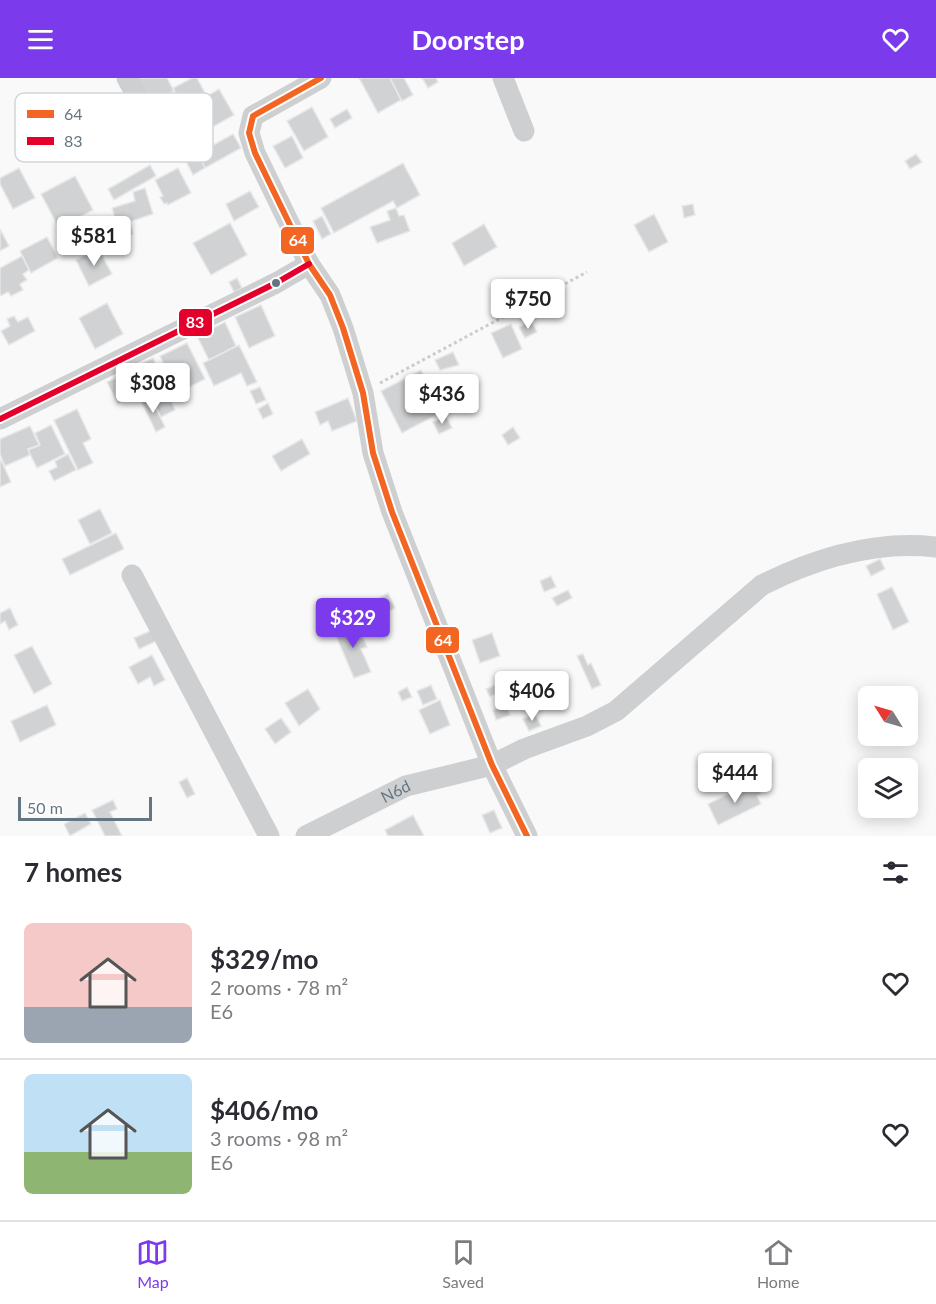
<!DOCTYPE html>
<meta charset="utf-8">
<style>
:root{--surface:#fff;--page:#f7f7f7;--text:#2b2b33;--muted:#7c7c81;--line:#e1e1e2;--accent:#7c3aed}
body{margin:0;font-family:Lato,sans-serif;background:var(--page);color:var(--text);height:100vh;display:flex;flex-direction:column;font-size:22px;white-space:nowrap}
*{box-sizing:border-box;margin:0}
p{font-size:20px;color:var(--muted)}
.icon{flex:none;width:33px;height:33px;fill:none;stroke:currentColor;stroke-width:2;stroke-linecap:round;stroke-linejoin:round}
.map{position:relative;height:758px;overflow:hidden}
.drawer{display:flex;flex-direction:column;background:var(--surface);flex:1}
.drawer>*{flex:none}
.needle{width:39px;rotate:307deg}
.tools{position:absolute;left:858px;top:608px;display:grid;gap:12px}
.tools a{display:grid;place-items:center;width:60px;height:60px;border-radius:9px;background:var(--surface);box-shadow:0 3px 15px #0003;font-size:30px}
.scale{position:absolute;left:18px;bottom:15px;width:134px;box-sizing:border-box;padding-left:6px;border:3px solid #657683;border-top:0;font-size:16px;line-height:21px;white-space:nowrap;color:#657683;-webkit-text-stroke:4px #fff;paint-order:stroke}
.price{position:absolute;translate:-50% -51px;padding:0 14px;border-radius:6px;background:#fff;color:#222;font-size:20px;line-height:39px;filter:drop-shadow(0 2px 3px #0008)}
.price::after{content:'';position:absolute;left:50%;top:36px;width:18px;height:14px;margin-left:-9px;background:inherit;clip-path:polygon(0 0,100% 0,50% 100%)}
.price.on{background:var(--accent);color:#fff}
ul{padding:0;list-style:none}
li{display:flex;align-items:center;gap:18px;height:150px;padding:0 24px}
li+li{border-top:2px solid var(--line)}
li span{display:grid;place-items:center;flex:none;width:168px;height:120px;border-radius:9px;color:#555}
li>.icon{margin-inline-start:auto}
span .icon{width:72px;height:72px;fill:#fffc;stroke-width:1}
li b{font-size:26px}
h2{display:flex;justify-content:space-between;align-items:center;height:72px;padding:0 24px;font-size:26px}
header{display:flex;justify-content:space-between;align-items:center;height:78px;padding:0 24px;background:var(--accent);color:#fff;font-size:27px;font-weight:700}
.tab-bar{display:flex;justify-content:space-around;align-items:center;height:84px;border-top:2px solid var(--line);background:var(--surface);font-size:16px;color:var(--muted)}
.tab-bar a{display:grid;justify-items:center;gap:3px}
.tab-bar .on{color:var(--accent)}
.map>svg:first-child{display:block}
.building{fill:#d0d2d3;stroke:#e8e8e8;stroke-width:1.5}
.lines{fill:none;stroke-linecap:round;stroke-linejoin:round}
.path{stroke:#cbcccd;stroke-width:3;stroke-dasharray:3 3;stroke-linecap:butt}
.minor{stroke:#cecfd0;stroke-width:21}
.bus-1-casing{stroke:#fff;stroke-width:10}
.bus-2-casing{stroke:#fff;stroke-width:10}
.bus-1{stroke:#f26522;stroke-width:6}
.bus-2{stroke:#e4002b;stroke-width:6}
.bus-dot{fill:#657683;stroke:#fff;stroke-width:2}
.labels{text-anchor:middle;stroke-width:6;stroke-linejoin:round;paint-order:stroke}
.street-label{font-size:16px;fill:#657683;stroke:#fff}
.key{fill:#fff;stroke:#d1d6da;stroke-width:1.5}
.key-label{font-size:16px;fill:#657683}
.line-badge{stroke:#fff;stroke-width:2}
.badge-label{font-size:16px;text-anchor:middle;font-weight:bold;fill:#fff}
</style>
<header><svg class="icon" aria-label="menu" viewBox="0 0 24 24"><path d="M4 6h16M4 12h16M4 18h16"/></svg>Doorstep<svg class="icon" aria-label="heart" viewBox="0 0 24 24"><path d="M12 20l-8-8c-3-5 5-10 8-4 3-6 11-1 8 4z"/></svg></header>
<div class="map">
<svg width="936" height="758" viewBox="0 0 936 758">
<rect width="100%" height="100%" fill="#f9f9f9"/>
<!-- building -->
<g class="building">
<polygon points="138,0 167,0 174,13 151,25"/>
<polygon points="192,0 197,0 205,15 182,27 173,10"/>
<polygon points="359,0 390,0 401,22 378,35"/>
<polygon points="390,0 404,0 413,17 402,23"/>
<polygon points="422,0 436,0 438,4 428,10"/>
<polygon points="219,11 234,37 204,54 200,47 192,51 182,33"/>
<polygon points="174,14 180,25 152,43 148,37 166,26 164,21"/>
<polygon points="312,29 328,59 304,73 287,43"/>
<polygon points="347,31 352,40 335,50 330,41"/>
<polygon points="233,56 241,70 205,90 197,76"/>
<polygon points="292,58 303,80 285,90 273,68"/>
<polygon points="197,76 205,90 193,97 186,83"/>
<polygon points="916,76 922,84 910,91 905,83"/>
<polygon points="403,85 420,117 397,130 393,123 334,155 321,130"/>
<polygon points="150,87 156,98 114,122 108,111"/>
<polygon points="19,90 35,120 13,131 0,106 0,100"/>
<polygon points="178,90 191,115 168,127 167,125 164,126 160,119 163,118 155,102"/>
<polygon points="75,98 93,132 59,150 41,116"/>
<polygon points="145,110 153,136 129,144 133,156 121,160 112,130 135,123 133,114"/>
<polygon points="250,113 259,129 234,143 226,126"/>
<polygon points="693,126 695,137 684,140 682,128"/>
<polygon points="396,130 399,138 404,137 410,153 377,165 370,149 390,142 387,133"/>
<polygon points="654,136 668,164 649,174 634,147"/>
<polygon points="322,138 331,156 322,161 313,143"/>
<polygon points="230,145 247,177 211,197 193,165"/>
<polygon points="484,146 497,169 464,188 452,165"/>
<polygon points="0,151 9,168 0,173"/>
<polygon points="47,159 58,180 31,195 20,173"/>
<polygon points="98,170 112,196 89,208 76,182"/>
<polygon points="22,178 29,192 23,196 27,202 20,206 23,212 11,218 8,214 0,218 0,190"/>
<polygon points="237,200 242,210 234,214 229,204"/>
<polygon points="107,225 123,256 95,271 79,240"/>
<polygon points="261,227 275,258 249,270 235,239"/>
<polygon points="14,238 18,244 28,239 35,253 9,267 1,253 10,248 7,241"/>
<polygon points="531,243 537,254 525,260 519,249"/>
<polygon points="225,244 236,268 209,282 197,258"/>
<polygon points="511,246 522,271 503,280 491,255"/>
<polygon points="187,265 205,301 178,315 160,278"/>
<polygon points="239,267 257,304 247,308 241,295 214,308 203,285"/>
<polygon points="453,274 459,287 440,292 435,282"/>
<polygon points="153,280 175,332 161,339 136,288"/>
<polygon points="421,292 442,334 402,355 381,313"/>
<polygon points="122,297 133,318 118,326 107,304"/>
<polygon points="260,309 266,322 256,326 250,313"/>
<polygon points="150,318 165,349 156,354 141,323"/>
<polygon points="348,320 357,343 332,353 328,343 320,347 315,334"/>
<polygon points="268,325 273,336 263,341 258,331"/>
<polygon points="77,331 91,361 83,365 93,385 78,392 54,342"/>
<polygon points="446,338 452,350 439,356 433,344"/>
<polygon points="51,347 65,376 37,390 28,372 40,367 35,355"/>
<polygon points="30,348 39,367 28,371 30,377 5,388 0,376 0,361"/>
<polygon points="513,349 520,360 508,367 502,357"/>
<polygon points="302,361 310,376 281,393 272,378"/>
<polygon points="68,376 76,392 54,403 49,393 57,389 55,383"/>
<polygon points="1,382 11,404 0,409 0,383"/>
<polygon points="100,431 112,455 90,466 78,442"/>
<polygon points="116,455 124,471 70,497 62,481"/>
<polygon points="880,481 885,491 871,498 866,488"/>
<polygon points="551,498 556,509 544,514 540,503"/>
<polygon points="892,509 909,544 893,552 877,516"/>
<polygon points="568,512 572,520 557,528 552,520"/>
<polygon points="388,515 395,530 377,540 369,525"/>
<polygon points="10,530 18,547 9,552 5,543 0,546 0,535"/>
<polygon points="356,543 367,569 361,571 371,594 354,600 334,553"/>
<polygon points="157,550 161,561 139,571 134,560"/>
<polygon points="492,555 500,578 480,585 472,562"/>
<polygon points="32,568 52,606 34,616 14,577"/>
<polygon points="583,576 588,587 591,585 601,607 592,611 577,578"/>
<polygon points="152,577 165,602 154,608 150,599 138,606 129,589"/>
<polygon points="500,605 503,612 490,619 486,611"/>
<polygon points="431,607 437,621 423,627 417,613"/>
<polygon points="407,609 412,619 402,623 398,614"/>
<polygon points="308,611 320,631 299,648 285,625"/>
<polygon points="440,622 450,647 430,656 419,632"/>
<polygon points="47,627 56,647 20,664 11,643"/>
<polygon points="506,627 510,637 496,642 493,632"/>
<polygon points="535,636 541,648 529,653 523,641"/>
<polygon points="281,640 291,654 275,666 265,651"/>
<polygon points="187,700 195,716 187,720 179,704"/>
<polygon points="750,705 754,712 758,710 761,716 757,718 761,726 718,747 708,726"/>
<polygon points="113,722 117,731 110,734 122,758 105,758 92,732"/>
<polygon points="494,732 502,750 490,755 482,737"/>
<polygon points="85,735 91,746 70,758 64,746"/>
<polygon points="413,737 424,758 388,758 385,752"/>
</g>
<g class="lines">
<!-- path -->
<polyline class="path" points="380,305 587,194"/>
<!-- minor -->
<g class="minor">
<polyline points="127,0 136,16"/>
<polyline points="321,0 253,38 249,55 255,75 309,186 330,217 343,250 363,315 373,375 392,434 492,687 527,758"/>
<polyline points="503,0 524,53"/>
<polyline points="0,341 276,205 309,186"/>
<polyline points="132,497 269,758"/>
<path id="s1" d="M306,758L406,708L492,687L524,671L587,648L616,633L762,507C816,480 875,462 936,469"/>
</g>
<!-- bus-1 casing -->
<g class="bus-1-casing">
<polyline id="bus-1" points="321,0 253,38 249,55 255,75 309,186 330,217 343,250 363,315 373,375 392,434 492,687 527,758"/>
</g>
<!-- bus-2 casing -->
<g class="bus-2-casing">
<polyline id="bus-2" points="0,341 276,205 309,186"/>
</g>
<!-- bus-1 -->
<use href="#bus-1" class="bus-1"/>
<!-- bus-2 -->
<use href="#bus-2" class="bus-2"/>
</g>
<!-- markers -->
<circle class="bus-dot" cx="276" cy="205" r="5"/>
<g class="labels">
<!-- street labels -->
<g class="street-label">
<text dy="6" stroke="none"><textPath href="#s1" startOffset="100">N6d</textPath></text>
</g>
</g>
<!-- legend -->
<rect x="15" y="15" width="198" height="69" rx="9" class="key"/>
<rect x="27" y="32" width="27" height="8" fill="#f26522"/>
<rect x="27" y="59" width="27" height="8" fill="#e4002b"/>
<g class="key-label">
<text x="64" y="42">64</text>
<text x="64" y="69">83</text>
</g>
<g class="line-badge">
<rect x="280" y="148" width="35" height="29" rx="6" fill="#f26522"/>
<rect x="178" y="230" width="35" height="29" rx="6" fill="#e4002b"/>
<rect x="425" y="548" width="35" height="28" rx="6" fill="#f26522"/>
</g>
<g class="badge-label">
<text x="298" y="168">64</text>
<text x="195" y="250">83</text>
<text x="443" y="568">64</text>
</g>
</svg>
<div class="tools">
<a><svg class="needle" viewBox="-14 -14 28 28"><path d="M0-13l5 13h-10z" fill="#e53935"/><path d="M0 13l5-13h-10z" fill="#7c7c81"/></svg></a>
<a><svg class="icon" aria-label="layers" viewBox="0 0 24 24"><path d="M12 4l9 5-9 5-9-5zM3 14l9 5 9-5"/></svg></a>
</div>
<div class="scale">50 m</div>
<b class="price" style="left:94px;top:189px">$581</b>
<b class="price" style="left:528px;top:252px">$750</b>
<b class="price" style="left:153px;top:336px">$308</b>
<b class="price" style="left:442px;top:347px">$436</b>
<b class="price on" style="left:353px;top:571px">$329</b>
<b class="price" style="left:532px;top:644px">$406</b>
<b class="price" style="left:735px;top:726px">$444</b>
</div>
<section class="drawer">
<h2>7 homes<svg class="icon" aria-label="filters" viewBox="0 0 24 24"><path d="M4 7h16M4 17h16"/><circle cx="9" cy="7" r="2"/><circle cx="15" cy="17" r="2"/></svg></h2>
<ul>
<li><span style="background:linear-gradient(#f6c9c9 70%,#9aa5b1 0)"><svg class="icon" aria-label="home" viewBox="0 0 24 24"><path d="M3 11l9-7 9 7M6 9v11h12V9"/></svg></span><div><b>$329/mo</b><p>2 rooms · 78 m²</p><p>E6</p></div><svg class="icon" aria-label="heart" viewBox="0 0 24 24"><path d="M12 20l-8-8c-3-5 5-10 8-4 3-6 11-1 8 4z"/></svg></li>
<li><span style="background:linear-gradient(#bfe0f5 65%,#8fb573 0)"><svg class="icon" aria-label="home" viewBox="0 0 24 24"><path d="M3 11l9-7 9 7M6 9v11h12V9"/></svg></span><div><b>$406/mo</b><p>3 rooms · 98 m²</p><p>E6</p></div><svg class="icon" aria-label="heart" viewBox="0 0 24 24"><path d="M12 20l-8-8c-3-5 5-10 8-4 3-6 11-1 8 4z"/></svg></li>
</ul>
</section>
<nav class="tab-bar">
<a class="on"><svg class="icon" aria-label="map" viewBox="0 0 24 24"><path d="M3 6l6-2 6 2 6-2v14l-6 2-6-2-6 2zM9 4v14M15 6v14"/></svg>Map</a>
<a><svg class="icon" aria-label="saved" viewBox="0 0 24 24"><path d="M7 4h10v16l-5-4-5 4z"/></svg>Saved</a>
<a><svg class="icon" aria-label="home" viewBox="0 0 24 24"><path d="M3 11l9-7 9 7M6 9v11h12V9"/></svg>Home</a>
</nav>
